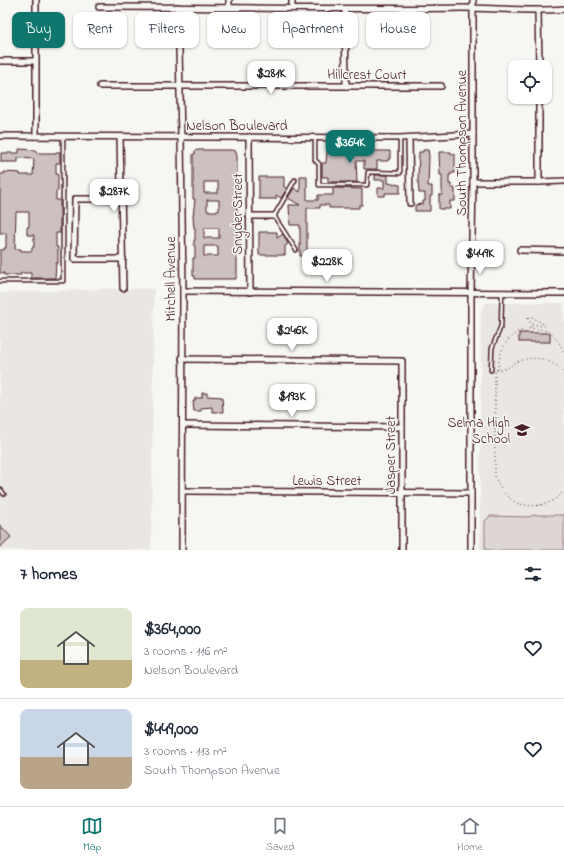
<!DOCTYPE html>
<meta charset="utf-8">
<style>
:root{--surface:#fff;--page:#f6f6f7;--text:#1f2937;--muted:#747a83;--line:#e0e1e3;--accent:#0f766e}
body{margin:0;font-family:"Indie Flower",sans-serif;background:var(--page);color:var(--text);height:100vh;display:flex;flex-direction:column;font-size:15px;white-space:nowrap}
*{box-sizing:border-box;margin:0}
p{font-size:13px;color:var(--muted)}
.icon{flex:none;width:22px;height:22px;fill:none;stroke:currentColor;stroke-width:2;stroke-linecap:round;stroke-linejoin:round}
.map{position:relative;height:550px;overflow:hidden}
.side{display:flex;flex-direction:column;background:var(--surface);flex:1}
.side>*{flex:none}
.banner{position:absolute;left:12px;top:12px;width:540px;height:36px;display:flex;gap:8px}
.fabs{position:absolute;left:508px;top:60px;display:grid;gap:8px}
.fabs a{display:grid;place-items:center;width:44px;height:44px;border-radius:8px;background:var(--surface);box-shadow:0 1px 3px #0004;font-size:20px}
.price{position:absolute;translate:-50% -34px;padding:0 9px;border-radius:8px;background:#fff;color:#222;font-size:13px;line-height:26px;filter:drop-shadow(0 1px 2px #0008)}
.price::after{content:'';position:absolute;left:50%;top:24px;width:12px;height:9px;margin-left:-6px;background:inherit;clip-path:polygon(0 0,100% 0,50% 100%)}
.price.active{background:var(--accent);color:#fff}
ul{padding:0;list-style:none}
li{display:flex;align-items:center;gap:12px;height:100px;padding:0 20px}
li+li{border-top:1px solid var(--line)}
li span{display:grid;place-items:center;flex:none;width:112px;height:80px;border-radius:8px;color:#555}
li>.icon{margin-inline-start:auto}
span .icon{width:48px;height:48px;fill:#fffc;stroke-width:1}
li b{font-size:17px}
h2{display:flex;justify-content:space-between;align-items:center;height:48px;padding:0 20px;font-size:17px}
.tag{padding:0 14px;border-radius:8px;background:var(--surface);box-shadow:0 1px 3px #0004;font-size:14px;line-height:36px}
.tag.active{background:var(--accent);color:#fff}
.tabs{display:flex;justify-content:space-around;align-items:center;height:56px;border-top:1px solid var(--line);background:var(--surface);font-size:11px;color:var(--muted)}
.tabs a{display:grid;justify-items:center;gap:2px}
.tabs .active{color:var(--accent)}
.map>svg:first-child{display:block}
.built{fill:#e9e6e3}
.green{fill:#ddd6d5;stroke:#947a80}
.building{fill:#ccc1c0;stroke:#4a1f2b;fill-rule:evenodd}
.lines{fill:none;stroke-linecap:round;stroke-linejoin:round}
.lane-casing{stroke:#4a1f2b;stroke-width:5.5}
.street-casing{stroke:#4a1f2b;stroke-width:8}
.path{stroke:#4a1f2b;stroke-width:1;stroke-dasharray:1 3;stroke-linecap:butt}
.lane{stroke:#f6f6f2;stroke-width:2.5}
.street{stroke:#f6f6f2;stroke-width:5}
.labels{text-anchor:middle;stroke-width:3;stroke-linejoin:round;paint-order:stroke}
.street-label{font-size:14px;fill:#4a1f2b;stroke:#f6f6f2}
.poi-label{font-size:14px;fill:#4a1f2b;stroke:#f6f6f2;text-anchor:end}
</style>
<div class="map">
<svg width="564" height="550" viewBox="0 0 564 550">
<rect width="100%" height="100%" fill="#f6f6f2"/>
<filter id="ink" filterUnits="userSpaceOnUse"><feTurbulence type="fractalNoise" baseFrequency=".025" numOctaves="2"/><feDisplacementMap in="SourceGraphic" scale="8" xChannelSelector="R" yChannelSelector="G"/><feConvolveMatrix kernelMatrix="1 2 1 2 8 2 1 2 1" color-interpolation-filters="sRGB"/></filter>
<g filter="url(#ink)">
<!-- built -->
<g class="built">
<polygon points="108,289 154,289 151,550 0,550 0,293"/>
<polygon points="486,303 564,303 564,550 480,550 481,311"/>
</g>
<!-- green -->
<polygon class="green" points="534,515 564,515 564,550 485,550 485,521 490,516 529,517"/>
<!-- building -->
<g class="building">
<path d="M19,149L36,150V153H56V152H60V163H56V174H58V191H56V200H60V233H56V247H58V263H56L55,278H31V273H21V275H4V273H0V250H4V248H6V233H0V174H4V172L20,173V175H33L34,159L18,158V162H1V153H19ZM16,212H29V227H27V235H34V247H32V251H21V249H15Z"/>
<path d="M198,150H232L236,151V154H237V276H236V279H195V276H193V258H195V246H194V240H195V228H194L193,217L195,199H193V154H195V151ZM204,182H218V193H204ZM207,200H219V211H207ZM204,228H219V238H204ZM204,246H218V256H204Z"/>
<polygon points="423,150 428,150 429,156 428,186 432,186 432,196 430,196 430,211 415,211 415,205 423,204 423,201 425,201 425,193 419,193 418,179 419,152 423,152"/>
<polygon points="327,151 390,151 390,159 388,159 388,161 377,161 377,169 364,169 364,161 356,161 357,182 328,182 328,177 322,177 322,163 326,163"/>
<polygon points="439,152 451,152 451,154 455,154 455,173 451,173 451,175 449,175 449,184 451,184 451,188 455,188 455,201 450,201 450,209 439,209 439,195 442,195 442,175 440,175"/>
<polygon points="375,175 388,175 388,183 400,185 400,193 385,193 385,196 378,196 378,188 384,188 384,180 375,180"/>
<polygon points="300,176 307,176 307,200 318,200 318,195 333,195 333,188 362,189 362,205 359,205 359,208 329,208 329,205 320,205 320,208 307,208 307,256 300,256 300,225 290,225 289,205 300,205 288,198 294,188 300,192"/>
<polygon points="259,177 284,177 284,187 287,189 281,198 276,195 276,199 259,199"/>
<polygon points="259,232 277,232 277,238 283,234 288,244 285,246 285,255 259,255"/>
<rect x="519" y="333" width="31" height="9"/>
<polygon points="202,393 207,393 207,396 222,397 223,412 212,412 212,407 201,408 201,411 194,411 193,401 195,401 195,398 202,398"/>
<polygon points="0,525 11,537 0,547"/>
</g>
<g class="lines">
<!-- lane casing -->
<g class="lane-casing">
<g id="lane">
<polyline points="315,138 315,160 319,164 319,185 367,185 368,172 400,173 400,138"/>
<polyline points="295,180 274,216 296,250"/>
<polyline points="0,281 63,281 63,137"/>
<polyline points="491,370 492,348 501,326 502,292"/>
<polyline points="0,489 4,494"/>
</g>
</g>
<!-- street casing -->
<g class="street-casing">
<g id="street">
<polyline points="36,0 36,136"/>
<polyline points="229,0 229,7"/>
<path d="M99,7C220,7 340,10 461,8C495,8 529,12 564,9"/>
<polyline points="178,7 181,137 183,291 182,550"/>
<polyline points="292,8 292,0"/>
<polyline points="345,10 346,86"/>
<polyline points="538,11 539,67"/>
<polyline points="0,61 35,61"/>
<polyline points="100,86 441,86"/>
<polyline points="539,97 539,182"/>
<polyline points="0,136 400,138 473,134"/>
<polyline points="120,137 123,288"/>
<polyline points="249,137 250,292"/>
<polyline points="409,138 410,203"/>
<polyline points="473,182 539,182 564,181"/>
<polyline points="122,199 75,199 74,259 123,259"/>
<polyline points="249,216 274,216"/>
<polyline points="520,250 564,251"/>
<polyline points="183,291 564,293"/>
<polyline points="182,359 402,361 402,550"/>
<polyline points="183,425 402,427"/>
<polyline points="183,491 471,493"/>
<polyline points="471,550 471,292 473,182 473,0"/>
</g>
</g>
<!-- path -->
<g class="path">
<polyline points="528,318 532,317 545,325 544,326 531,324 531,328"/>
<polyline points="528,318 531,324"/>
<path d="M496,370C510,370 508,365 519,361C535,355 553,359 564,373"/>
<path d="M498,370C499,346 512,326 538,329C541,330 547,330 550,332C556,336 561,346 564,352"/>
<path d="M495,372V476C499,486 504,495 513,501C529,510 553,506 564,491"/>
</g>
<!-- lane -->
<use href="#lane" class="lane"/>
<!-- street -->
<use href="#street" class="street"/>
</g>
</g>
<!-- icons -->
<defs>
<g id="school-bare" transform="scale(1.2)"><path d="M0-5L7-2L0 1L-7-2ZM-4 1L0 2.5L4 1V4Q0 6-4 4Z" fill="#4a1f2b" stroke="#f6f6f2" stroke-width="2.5" paint-order="stroke"/></g>
</defs>
<g fill-rule="evenodd">
<use href="#school-bare" x="522" y="430"/>
</g>
<g class="labels">
<!-- street labels -->
<g class="street-label">
<text x="367" y="79">Hillcrest Court</text>
<text x="237" y="130">Nelson Boulevard</text>
<text transform="translate(461 143) rotate(-90)" y="5">South Thompson Avenue</text>
<text transform="translate(237 214) rotate(-90)" y="5">Snyder Street</text>
<text transform="translate(170 279) rotate(-90)" y="5">Mitchell Avenue</text>
<text transform="translate(390 455) rotate(-90)" y="5">Jasper Street</text>
<text x="327" y="485">Lewis Street</text>
</g>
<!-- poi labels -->
<g class="poi-label">
<text x="510" y="427">Selma High<tspan x="510" dy="16">School</tspan></text>
</g>
</g>
</svg>
<div class="fabs">
<a><svg class="icon" aria-label="locate" viewBox="0 0 24 24"><circle cx="12" cy="12" r="6"/><path d="M12 2v4M12 18v4M2 12h4M18 12h4"/></svg></a>
</div>
<b class="price" style="left:271px;top:95px">$281K</b>
<b class="price active" style="left:350px;top:164px">$364K</b>
<b class="price" style="left:114px;top:213px">$287K</b>
<b class="price" style="left:480px;top:275px">$449K</b>
<b class="price" style="left:327px;top:283px">$228K</b>
<b class="price" style="left:292px;top:352px">$246K</b>
<b class="price" style="left:292px;top:418px">$193K</b>
<div class="banner">
<a class="tag active">Buy</a>
<a class="tag">Rent</a>
<a class="tag">Filters</a>
<a class="tag">New</a>
<a class="tag">Apartment</a>
<a class="tag">House</a>
</div>
</div>
<section class="side">
<h2>7 homes<svg class="icon" aria-label="filters" viewBox="0 0 24 24"><path d="M4 7h16M4 17h16"/><circle cx="9" cy="7" r="2"/><circle cx="15" cy="17" r="2"/></svg></h2>
<ul>
<li><span style="background:linear-gradient(#dfe7d0 65%,#c2b280 0)"><svg class="icon" aria-label="home" viewBox="0 0 24 24"><path d="M3 11l9-7 9 7M6 9v11h12V9"/></svg></span><div><b>$364,000</b><p>3 rooms · 116 m²</p><p>Nelson Boulevard</p></div><svg class="icon" aria-label="heart" viewBox="0 0 24 24"><path d="M12 20l-8-8c-3-5 5-10 8-4 3-6 11-1 8 4z"/></svg></li>
<li><span style="background:linear-gradient(#c9d6e8 60%,#b9a48a 0)"><svg class="icon" aria-label="home" viewBox="0 0 24 24"><path d="M3 11l9-7 9 7M6 9v11h12V9"/></svg></span><div><b>$449,000</b><p>3 rooms · 113 m²</p><p>South Thompson Avenue</p></div><svg class="icon" aria-label="heart" viewBox="0 0 24 24"><path d="M12 20l-8-8c-3-5 5-10 8-4 3-6 11-1 8 4z"/></svg></li>
</ul>
</section>
<nav class="tabs">
<a class="active"><svg class="icon" aria-label="map" viewBox="0 0 24 24"><path d="M3 6l6-2 6 2 6-2v14l-6 2-6-2-6 2zM9 4v14M15 6v14"/></svg>Map</a>
<a><svg class="icon" aria-label="saved" viewBox="0 0 24 24"><path d="M7 4h10v16l-5-4-5 4z"/></svg>Saved</a>
<a><svg class="icon" aria-label="home" viewBox="0 0 24 24"><path d="M3 11l9-7 9 7M6 9v11h12V9"/></svg>Home</a>
</nav>
